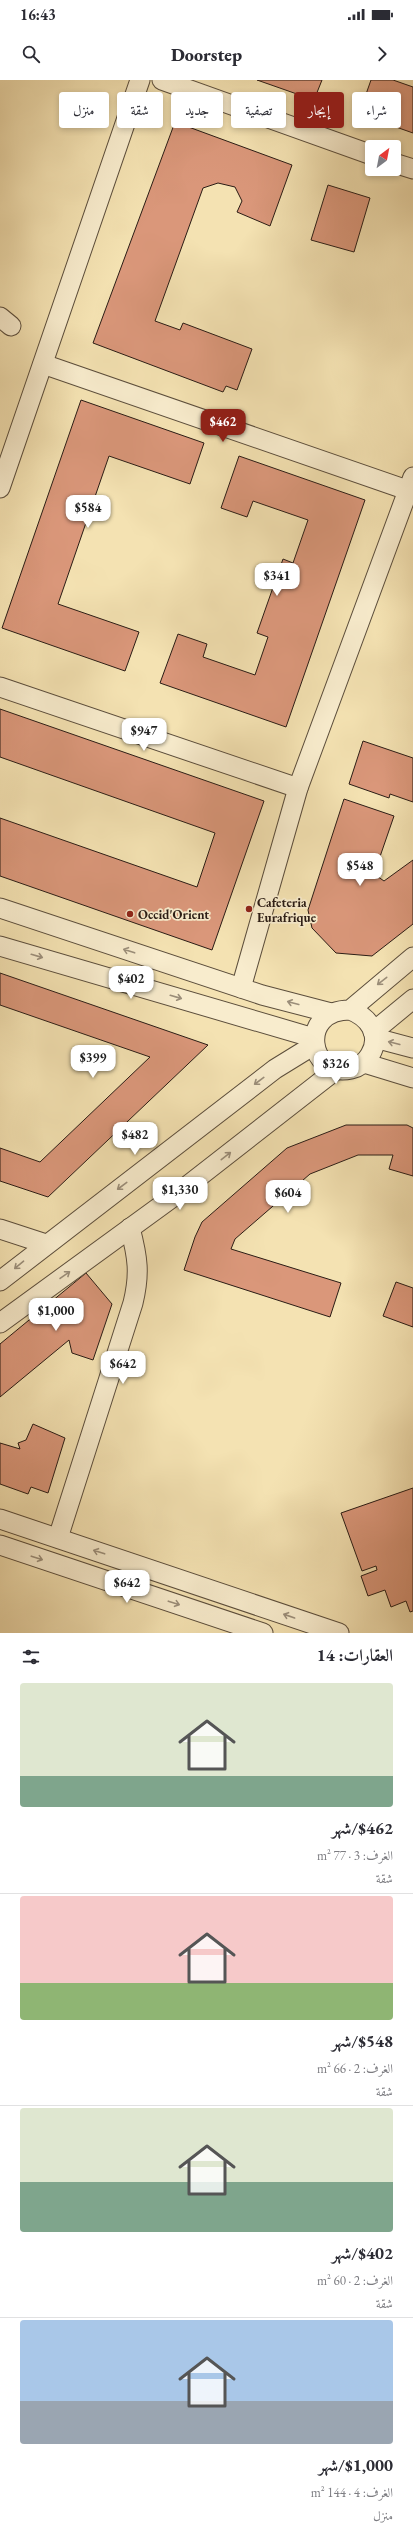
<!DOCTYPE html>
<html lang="ar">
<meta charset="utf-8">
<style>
:root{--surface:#fff;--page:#f2f2f3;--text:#2b2b33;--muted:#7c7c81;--line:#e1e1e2;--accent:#8f2418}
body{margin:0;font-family:"EB Garamond",Amiri,serif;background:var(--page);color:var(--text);direction:rtl;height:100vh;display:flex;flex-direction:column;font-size:15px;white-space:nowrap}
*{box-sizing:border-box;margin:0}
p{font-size:13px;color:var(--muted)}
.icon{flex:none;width:22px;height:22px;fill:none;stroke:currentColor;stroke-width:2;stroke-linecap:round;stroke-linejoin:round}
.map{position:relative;height:1553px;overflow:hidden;direction:ltr}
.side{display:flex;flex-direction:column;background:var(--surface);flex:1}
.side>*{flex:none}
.top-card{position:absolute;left:12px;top:12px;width:389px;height:36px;direction:rtl;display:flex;gap:8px}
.needle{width:26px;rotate:32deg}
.controls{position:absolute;left:365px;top:60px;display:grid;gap:8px}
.controls a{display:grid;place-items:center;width:36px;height:36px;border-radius:4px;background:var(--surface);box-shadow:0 2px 6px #0003;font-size:20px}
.price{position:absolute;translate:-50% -34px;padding:0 9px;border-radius:8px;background:#fff;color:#222;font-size:13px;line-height:26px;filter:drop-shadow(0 1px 2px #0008)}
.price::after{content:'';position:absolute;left:50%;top:24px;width:12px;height:9px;margin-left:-6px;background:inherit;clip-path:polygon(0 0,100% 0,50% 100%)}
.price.selected{background:var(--accent);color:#fff}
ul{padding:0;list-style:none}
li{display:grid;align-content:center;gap:8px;height:212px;padding:0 20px}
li+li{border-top:1px solid var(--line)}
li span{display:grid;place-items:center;height:124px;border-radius:4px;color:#555}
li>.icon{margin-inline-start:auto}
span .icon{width:72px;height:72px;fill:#fffc;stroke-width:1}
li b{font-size:17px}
h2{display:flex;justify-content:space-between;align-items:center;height:48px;padding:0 20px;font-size:17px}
.pill{padding:0 14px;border-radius:4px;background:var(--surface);box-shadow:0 2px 6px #0003;font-size:14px;line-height:36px}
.pill.selected{background:var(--accent);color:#fff}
.status{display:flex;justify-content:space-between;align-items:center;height:28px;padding:0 20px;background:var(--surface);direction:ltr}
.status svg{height:11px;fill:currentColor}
header{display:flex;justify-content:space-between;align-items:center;height:52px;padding:0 20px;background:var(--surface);font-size:18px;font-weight:800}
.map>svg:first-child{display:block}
.building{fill:#da977a;stroke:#2a1c15}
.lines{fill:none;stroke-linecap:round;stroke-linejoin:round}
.street-casing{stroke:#5c4e3c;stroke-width:21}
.street{stroke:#f8eccd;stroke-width:19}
.oneway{stroke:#9b8e7a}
.poi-dot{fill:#8f2418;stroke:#f8eccd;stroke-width:1.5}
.labels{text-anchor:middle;stroke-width:3.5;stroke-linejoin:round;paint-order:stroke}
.poi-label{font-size:13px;font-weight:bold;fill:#2a1c15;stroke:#f8eccd;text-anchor:start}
</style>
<div class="status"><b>16:43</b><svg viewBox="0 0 49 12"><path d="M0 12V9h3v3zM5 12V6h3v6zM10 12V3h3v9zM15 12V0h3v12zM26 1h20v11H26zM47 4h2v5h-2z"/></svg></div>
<header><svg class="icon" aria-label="forward" viewBox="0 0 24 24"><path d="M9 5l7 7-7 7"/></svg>Doorstep<svg class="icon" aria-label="search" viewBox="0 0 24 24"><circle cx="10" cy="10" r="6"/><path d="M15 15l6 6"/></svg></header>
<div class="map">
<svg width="413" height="1553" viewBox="0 0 413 1553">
<rect width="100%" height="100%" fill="#f4e2b2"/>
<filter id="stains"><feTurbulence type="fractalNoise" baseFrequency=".005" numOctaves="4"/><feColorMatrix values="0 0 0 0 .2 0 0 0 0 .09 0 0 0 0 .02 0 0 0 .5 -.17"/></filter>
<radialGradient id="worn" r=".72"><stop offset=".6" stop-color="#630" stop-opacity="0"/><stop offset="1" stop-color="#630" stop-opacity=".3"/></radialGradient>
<!-- building -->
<g class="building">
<polygon points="257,0 322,0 314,20"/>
<polygon points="371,0 393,0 413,7 413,53 359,34"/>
<polygon points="175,42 292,85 270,146 237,132 242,121 235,107 218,103 203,108 155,241 180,250 183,243 252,269 237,310 226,306 223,312 93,263"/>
<polygon points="328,105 370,118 354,172 311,160"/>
<polygon points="81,320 204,363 190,404 109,376 58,524 139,552 125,591 2,548"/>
<polygon points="239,376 365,420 286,647 160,603 178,554 207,564 203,577 255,595 268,557 257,553 283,479 293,483 308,440 253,421 247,437 221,428"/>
<polygon points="0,629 264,721 212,870 0,796 0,738 197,807 215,753 0,677"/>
<polygon points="363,661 413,678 413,722 390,714 389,718 349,704"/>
<polygon points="344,719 394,736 374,794 384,801 413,780 413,844 372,876 336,873 312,848 308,830"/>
<polygon points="0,893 208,965 48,1117 0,1101 0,1068 40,1082 150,977 0,925"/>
<polygon points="346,1045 407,1045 413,1048 413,1096 389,1089 393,1075 358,1075 310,1094 235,1159 231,1169 341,1203 330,1237 184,1190 195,1157 202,1142 287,1068"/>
<polygon points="86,1193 112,1224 93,1280 72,1273 69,1260 0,1317 0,1264"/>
<polygon points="396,1202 413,1208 413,1247 383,1236"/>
<polygon points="33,1344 65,1358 48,1413 31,1407 28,1414 0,1404 0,1363 20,1369 18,1363 26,1360"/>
<polygon points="413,1408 413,1531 410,1532 406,1521 391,1527 385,1510 368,1516 361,1496 377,1490 376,1486 362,1491 341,1433"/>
</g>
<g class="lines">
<!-- street casing -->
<g class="street-casing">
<g id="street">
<polyline points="162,0 372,75"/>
<polyline points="394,83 413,89"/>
<polyline points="0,237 11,246"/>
<polyline points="43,284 413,412"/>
<polyline points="0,408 140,0"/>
<polyline points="0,607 298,708"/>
<polyline points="0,828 262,915 331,933"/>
<polyline points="0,866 314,958"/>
<polyline points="241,908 298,708 413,397"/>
<path d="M350,930C369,937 382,955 370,975C366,982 359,987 351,989C309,999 297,930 350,930L413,877"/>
<polyline points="373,952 413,919"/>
<polyline points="375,958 413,968"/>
<polyline points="364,983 413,998"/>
<polyline points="0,1149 46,1164"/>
<polyline points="0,1201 275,989 314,965"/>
<polyline points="0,1243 173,1117 337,989"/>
<polyline points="0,1439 339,1553"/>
<path d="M58,1458L133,1223C140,1194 138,1178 130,1148"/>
<polyline points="0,1465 263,1553"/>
</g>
</g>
<!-- street -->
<use href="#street" class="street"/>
</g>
<!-- one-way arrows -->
<defs><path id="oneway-shaft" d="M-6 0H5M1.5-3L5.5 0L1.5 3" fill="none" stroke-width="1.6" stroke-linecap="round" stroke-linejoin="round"/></defs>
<g class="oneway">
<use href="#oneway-shaft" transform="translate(129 871) rotate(-162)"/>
<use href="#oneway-shaft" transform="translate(37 876) rotate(16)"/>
<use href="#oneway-shaft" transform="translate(382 901) rotate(142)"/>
<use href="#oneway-shaft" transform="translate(176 917) rotate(16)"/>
<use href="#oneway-shaft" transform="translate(293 923) rotate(-165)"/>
<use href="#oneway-shaft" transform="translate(394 963) rotate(-166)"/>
<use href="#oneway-shaft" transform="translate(259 1001) rotate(143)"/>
<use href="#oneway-shaft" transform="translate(226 1076) rotate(-38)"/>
<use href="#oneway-shaft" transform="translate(122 1106) rotate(143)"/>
<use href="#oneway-shaft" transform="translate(19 1185) rotate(140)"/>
<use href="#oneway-shaft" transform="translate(65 1195) rotate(-35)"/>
<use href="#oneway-shaft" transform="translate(99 1472) rotate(-162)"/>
<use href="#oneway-shaft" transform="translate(37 1478) rotate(18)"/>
<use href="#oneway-shaft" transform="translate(174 1523) rotate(18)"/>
<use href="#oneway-shaft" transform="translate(289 1536) rotate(-161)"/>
</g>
<!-- markers -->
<g class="poi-dot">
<circle cx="249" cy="829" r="4"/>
<circle cx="130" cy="834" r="4"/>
</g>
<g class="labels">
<!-- poi labels -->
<g class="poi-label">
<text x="257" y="827">Cafeteria<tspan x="257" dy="15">Eurafrique</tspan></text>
<text x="138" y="839">Occid'Orient</text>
</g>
</g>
<rect width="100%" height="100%" filter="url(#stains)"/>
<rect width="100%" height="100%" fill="url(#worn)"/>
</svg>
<div class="controls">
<a><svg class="needle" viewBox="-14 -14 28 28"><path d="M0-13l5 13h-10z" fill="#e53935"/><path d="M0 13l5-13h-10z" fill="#7c7c81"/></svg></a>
</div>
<b class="price selected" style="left:223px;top:363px">$462</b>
<b class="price" style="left:88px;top:449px">$584</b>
<b class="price" style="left:277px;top:517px">$341</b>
<b class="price" style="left:144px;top:672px">$947</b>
<b class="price" style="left:360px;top:807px">$548</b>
<b class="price" style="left:131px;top:920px">$402</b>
<b class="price" style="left:93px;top:999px">$399</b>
<b class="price" style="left:336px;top:1005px">$326</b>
<b class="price" style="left:135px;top:1076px">$482</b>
<b class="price" style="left:180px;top:1131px">$1,330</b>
<b class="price" style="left:288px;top:1134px">$604</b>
<b class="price" style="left:56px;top:1252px">$1,000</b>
<b class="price" style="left:123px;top:1305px">$642</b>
<b class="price" style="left:127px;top:1524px">$642</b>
<div class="top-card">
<a class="pill">شراء</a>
<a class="pill selected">إيجار</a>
<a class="pill">تصفية</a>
<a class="pill">جديد</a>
<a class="pill">شقة</a>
<a class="pill">منزل</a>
</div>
</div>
<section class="side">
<h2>العقارات: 14<svg class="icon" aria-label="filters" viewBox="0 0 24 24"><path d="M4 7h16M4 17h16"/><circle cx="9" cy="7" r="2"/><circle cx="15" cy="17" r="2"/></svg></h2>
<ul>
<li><span style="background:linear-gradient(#dfe7d0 75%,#7fa58c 0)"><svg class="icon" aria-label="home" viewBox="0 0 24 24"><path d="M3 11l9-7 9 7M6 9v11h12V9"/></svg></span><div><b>$462/شهر</b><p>الغرف: 3 · 77 m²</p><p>شقة</p></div></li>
<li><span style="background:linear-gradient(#f6c9c9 70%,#8fb573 0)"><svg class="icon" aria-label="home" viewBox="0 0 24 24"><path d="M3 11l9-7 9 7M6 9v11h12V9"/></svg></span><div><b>$548/شهر</b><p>الغرف: 2 · 66 m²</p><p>شقة</p></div></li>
<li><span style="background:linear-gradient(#dfe7d0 60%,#7fa58c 0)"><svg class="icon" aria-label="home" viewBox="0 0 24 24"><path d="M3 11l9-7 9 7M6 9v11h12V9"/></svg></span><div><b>$402/شهر</b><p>الغرف: 2 · 60 m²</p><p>شقة</p></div></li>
<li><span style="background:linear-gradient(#a9c7e8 65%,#9aa5b1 0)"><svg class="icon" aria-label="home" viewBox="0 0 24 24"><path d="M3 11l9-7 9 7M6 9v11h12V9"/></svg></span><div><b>$1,000/شهر</b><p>الغرف: 4 · 144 m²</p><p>منزل</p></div></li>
</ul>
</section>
